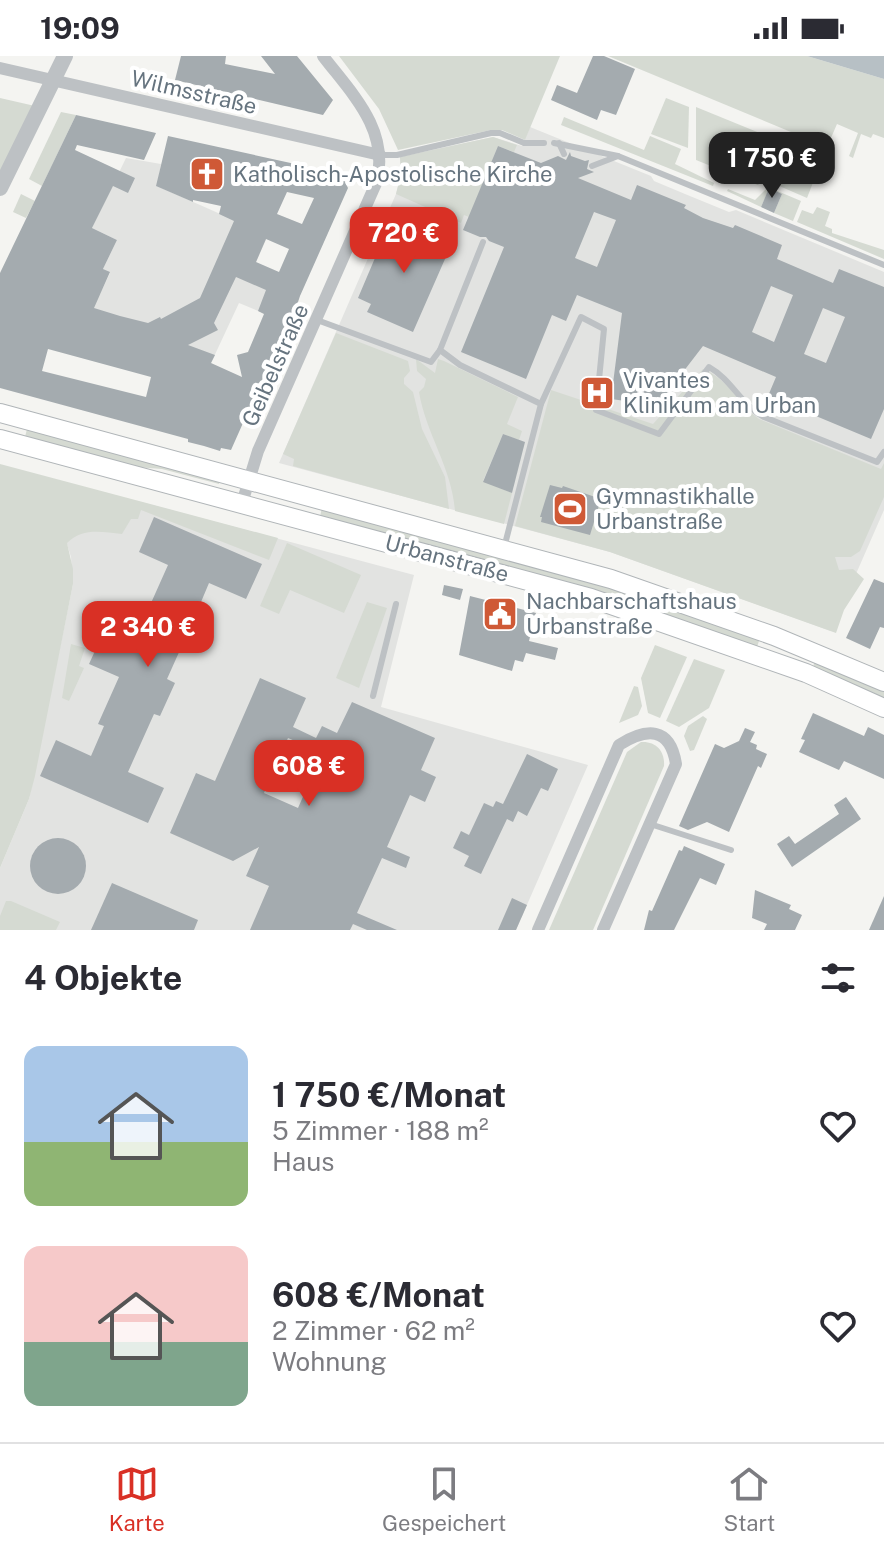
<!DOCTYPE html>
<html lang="de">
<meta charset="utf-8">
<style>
:root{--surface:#fff;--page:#f7f7f7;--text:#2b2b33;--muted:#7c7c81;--line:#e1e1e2;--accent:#d93025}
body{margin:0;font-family:"Public Sans",sans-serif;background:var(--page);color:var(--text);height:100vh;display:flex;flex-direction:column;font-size:30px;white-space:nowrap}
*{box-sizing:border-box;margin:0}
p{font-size:26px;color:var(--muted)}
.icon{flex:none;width:44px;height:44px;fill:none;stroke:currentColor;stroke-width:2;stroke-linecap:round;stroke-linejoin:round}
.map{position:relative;height:874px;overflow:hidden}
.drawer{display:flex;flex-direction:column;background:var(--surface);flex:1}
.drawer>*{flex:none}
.price{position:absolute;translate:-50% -68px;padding:0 18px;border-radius:16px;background:var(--accent);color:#fff;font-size:26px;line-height:52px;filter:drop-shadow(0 2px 4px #0008)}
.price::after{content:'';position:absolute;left:50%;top:48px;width:24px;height:18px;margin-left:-12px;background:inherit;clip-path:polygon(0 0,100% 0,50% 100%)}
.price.selected{background:#222;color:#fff}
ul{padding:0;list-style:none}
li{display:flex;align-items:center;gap:24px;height:200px;padding:0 24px}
li span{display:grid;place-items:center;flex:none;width:224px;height:160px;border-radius:16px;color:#555}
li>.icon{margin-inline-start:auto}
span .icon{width:96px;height:96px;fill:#fffc;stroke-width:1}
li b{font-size:34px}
h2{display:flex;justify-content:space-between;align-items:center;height:96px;padding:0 24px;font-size:34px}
.status{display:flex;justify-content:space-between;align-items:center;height:56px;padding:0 40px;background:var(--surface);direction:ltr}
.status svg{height:22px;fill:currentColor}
.tab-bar{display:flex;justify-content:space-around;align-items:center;height:112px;border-top:2px solid var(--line);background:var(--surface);font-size:22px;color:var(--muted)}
.tab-bar a{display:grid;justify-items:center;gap:4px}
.tab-bar .selected{color:var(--accent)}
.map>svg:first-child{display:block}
.built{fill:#e2e3e1}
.green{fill:#d5dad2}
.water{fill:#b7c0c5}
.building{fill:#a4abaf;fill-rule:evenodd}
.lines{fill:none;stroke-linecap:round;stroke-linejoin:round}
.secondary-casing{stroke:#b0b5b8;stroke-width:20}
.service{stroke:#bdc1c4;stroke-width:6}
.minor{stroke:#bdc1c4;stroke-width:12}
.tertiary{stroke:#bdc1c4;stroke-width:16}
.secondary{stroke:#fff;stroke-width:18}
.labels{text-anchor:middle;stroke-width:8;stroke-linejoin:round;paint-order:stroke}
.street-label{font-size:22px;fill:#66747f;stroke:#fff}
.poi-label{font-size:22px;fill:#66747f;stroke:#fff;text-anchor:start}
</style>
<div class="status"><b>19:09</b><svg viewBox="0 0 49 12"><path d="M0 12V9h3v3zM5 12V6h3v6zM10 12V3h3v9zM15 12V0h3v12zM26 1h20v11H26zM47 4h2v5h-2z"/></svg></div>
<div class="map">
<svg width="884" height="874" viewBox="0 0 884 874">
<rect width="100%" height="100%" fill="#f4f4f1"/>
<!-- built -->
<g class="built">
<polygon points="530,71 651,120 654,125 685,138 729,156 736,154 884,216 884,454 831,575 610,496 279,407 396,138 401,118 400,101 493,81 522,90"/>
<polygon points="126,102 161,108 157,130 268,179 251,218 298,246 295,258 287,267 239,247 211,307 85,250 100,238 110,217 103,213 117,184 92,172"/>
<polygon points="137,445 414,519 381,651 588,709 516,874 0,874 0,812 29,743 73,528 71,501 63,476"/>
</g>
<!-- green -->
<g class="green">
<polygon points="339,0 560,0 525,84 502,74 491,74 398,94 379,53"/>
<polygon points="608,0 807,0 884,23 884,82 873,78 871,82 861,78 853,102 849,100 858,77 837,68 827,91"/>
<polygon points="0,42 35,50 0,122"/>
<polygon points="666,42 689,51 688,92 651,78"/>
<polygon points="696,51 794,91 758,129 696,104"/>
<polygon points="61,56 76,59 42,130 29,123"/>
<polygon points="564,61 644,94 650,80 681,93 675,108 714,127 713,130 561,69"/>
<polygon points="493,81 517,89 514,96 498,90 469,161 464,159 461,167 396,138 401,118 400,101"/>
<polygon points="798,97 821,106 807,142 770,126 772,124 780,126 787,109"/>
<polygon points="768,131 801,145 793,165 774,157 782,138 769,133 761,151 727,135 728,133 755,144"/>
<polygon points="21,138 35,145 26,162 13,156"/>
<polygon points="817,151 830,156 825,170 832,173 832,177 884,194 884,203 797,166 802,154 813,158"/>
<polygon points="336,277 408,305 410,315 404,322 404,328 413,336 422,373 445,421 449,453 293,410 294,403 283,398"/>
<path d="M416,303L435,317L438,303L444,305L518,341L507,368L522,375L519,384L503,378L483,425L512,437L504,468L455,455C452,412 426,378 419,336L424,331L426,323L417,315Z"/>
<path d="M703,313C728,323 738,347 759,363L881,413L884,407V441L860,495L851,501H835L839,514L853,513L864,523L844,554L836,577L610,496L515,470L551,334L653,368Z"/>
<polygon points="27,373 219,425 219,428 162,413 136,411 25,381"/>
<path d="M0,408L278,482L269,504L141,454L138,463H131L122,478C102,476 83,471 67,487L73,513V528L35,720L29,743L0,812Z"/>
<polygon points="322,451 569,517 760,582 757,591 320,461"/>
<polygon points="287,487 361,519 344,557 290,534 279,558 260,550"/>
<polygon points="367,546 387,552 359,632 336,622"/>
<polygon points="71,588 85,592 79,610 84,612 69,645 62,642"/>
<polygon points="655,589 687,601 660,662 648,657 641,622"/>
<polygon points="694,603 725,614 709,652 679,671 666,665"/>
<polygon points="816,603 884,633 884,644 812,613"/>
<polygon points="634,630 638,631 642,650 638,659 619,667"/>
<polygon points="703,660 707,663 694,694 690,695 684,680 688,670"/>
<path d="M641,686C656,685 665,695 664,710L593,874H549L627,696Z"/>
<polygon points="6,845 11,845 60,866 56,874 0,874 0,860"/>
</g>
<!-- water -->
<polygon class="water" points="807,0 884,0 884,23"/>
<!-- building -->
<g class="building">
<polygon points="181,0 226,0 225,8 275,18 261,0 297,0 333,44 323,59 175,24"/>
<polygon points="593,0 604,0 635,13 616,59 601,54 597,64 551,44 557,29 577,37"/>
<path d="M76,59L156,77L144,104L77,89L75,94L135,122L128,137L113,130L92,172L117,184L103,213L110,216L94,252L120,260L148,267L160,261L161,263L200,242L234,165L219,158L221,150L193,144V146L156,130L168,80L341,118L348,132L300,240L294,258L287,268L231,394L221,392L220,395L204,390L188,386V383L0,332V217ZM287,136L314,142L302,168L277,158ZM266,183L289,193L279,216L256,206ZM236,221L266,234L258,255L264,258L248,296L237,299L242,321L211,307L215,299L188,289L218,274L214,267ZM48,293L151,321L146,341L42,315Z"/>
<path d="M498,90L541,107L558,100L566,104L570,96L571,100L585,105L589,104L587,113L594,116L578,122L631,144L637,129L686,149L684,152L703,162L733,172L735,169L782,189L777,203L833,227L839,213L884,231V353L871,383L768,340L776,321L703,290L650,359L633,346L611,343L622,257L577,239L566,265L552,259L526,323L461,296L504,191L489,185L486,181H480L463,174ZM594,156L616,164L597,211L575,202ZM771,230L793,239L774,286L752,276ZM823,252L845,261L826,307L804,298Z"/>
<polygon points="769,132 782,138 774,157 761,151"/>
<polygon points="407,167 452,187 413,276 367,256 371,248 358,242 389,169 403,175"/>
<polygon points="503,378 525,386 512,437 483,426"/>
<polygon points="550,429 562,432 563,430 601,443 590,479 541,466 542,461 540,461"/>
<polygon points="154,461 262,508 246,543 209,527 193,565 199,567 186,596 180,594 167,623 175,627 160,660 154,658 128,716 164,732 148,767 40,720 56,684 91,700 104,670 98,668 119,621 89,608 105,573 140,588 153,558 147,556 168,509 139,496"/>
<polygon points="874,523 884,527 884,572 880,571 870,593 846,582"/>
<polygon points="444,529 463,533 460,544 442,539"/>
<polygon points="470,540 536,557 529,585 558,592 555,604 526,597 523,606 515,604 512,615 459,599"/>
<path d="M260,622L306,642L293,671L316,682L322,670L337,677L352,646L435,682L421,714L436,721L425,746L410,739L387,791L410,801L406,812L382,802L357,857L397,874H367L353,868L350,874H250L269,830L246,820L259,791L233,805L170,777L196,717L215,725ZM288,682L309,691L311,695L321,700L298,752L264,737Z"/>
<polygon points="813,657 864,680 868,671 884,679 884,723 844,705 839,714 799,696 805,684 801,683"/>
<polygon points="745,672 755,676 750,686 757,689 756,693 767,698 761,712 758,710 729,776 707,766 688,774 679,770 715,688 724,692 739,685"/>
<polygon points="527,698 558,713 548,735 541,732 527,760 518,755 513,766 507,763 481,818 464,810 469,800 453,792 461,775 469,779 484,747 493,751 496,745 503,748"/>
<polygon points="846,741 861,763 792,811 777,788 789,780 795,788 839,758 834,749"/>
<circle cx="58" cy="810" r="28"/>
<polygon points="684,790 725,808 716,829 700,822 674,874 644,874 649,854 652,855 679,794 682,795"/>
<polygon points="112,827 198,864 194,874 91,874"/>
<polygon points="755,834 791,849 789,853 802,859 795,874 764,874 767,868 752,862"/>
<polygon points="884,840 884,874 869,874"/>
<polygon points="512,842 527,849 516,874 498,874"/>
</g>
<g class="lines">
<!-- secondary casing -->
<g class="secondary-casing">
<g id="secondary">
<polyline points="0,357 611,523 774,580 884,626"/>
<polyline points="0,383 591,542 806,617 884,652"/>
</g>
</g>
<!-- service -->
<g class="service">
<polyline points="554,87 618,100 884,209"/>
<polyline points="559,87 564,98"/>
<polyline points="380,99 397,99 491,77 500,77 524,87 544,87"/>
<polyline points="592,110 618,100"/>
<path d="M483,186L440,294L460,309L541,348L581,261L604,273L596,354L659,378L709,311C732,324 741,349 764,361L877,406L884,396"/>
<polyline points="317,264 431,306 440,294"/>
<polyline points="504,492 541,348"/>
<polyline points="373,640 396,548"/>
<polyline points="650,768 731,794"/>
</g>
<!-- minor -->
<g class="minor">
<polyline points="0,12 380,99"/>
<path d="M242,447L258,395L377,125C389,73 352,38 323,0"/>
<path d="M538,874L619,689C646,672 670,670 676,708L603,874"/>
</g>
<!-- tertiary -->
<polyline class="tertiary" points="0,132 65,0"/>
<!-- secondary -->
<use href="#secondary" class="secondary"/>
</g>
<!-- icons -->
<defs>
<g id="church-square" transform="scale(1.8)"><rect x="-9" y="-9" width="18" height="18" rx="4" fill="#cf5936" stroke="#fff"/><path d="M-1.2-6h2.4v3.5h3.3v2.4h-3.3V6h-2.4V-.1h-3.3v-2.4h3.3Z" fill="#fff"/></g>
<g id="hospital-square" transform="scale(1.8)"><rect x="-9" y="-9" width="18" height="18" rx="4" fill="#cf5936" stroke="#fff"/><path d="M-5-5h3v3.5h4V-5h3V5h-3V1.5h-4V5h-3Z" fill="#fff"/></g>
<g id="stadium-square" transform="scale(1.8)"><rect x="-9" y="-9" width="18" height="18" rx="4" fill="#cf5936" stroke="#fff"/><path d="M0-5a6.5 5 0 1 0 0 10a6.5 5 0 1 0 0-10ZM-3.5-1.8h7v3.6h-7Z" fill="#fff"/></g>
<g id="civic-square" transform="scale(1.8)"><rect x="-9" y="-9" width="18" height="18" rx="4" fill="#cf5936" stroke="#fff"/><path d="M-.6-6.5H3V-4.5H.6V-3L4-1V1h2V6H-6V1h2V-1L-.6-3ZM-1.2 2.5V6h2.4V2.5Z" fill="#fff"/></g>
</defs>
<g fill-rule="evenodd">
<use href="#church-square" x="207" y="118"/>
<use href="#hospital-square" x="597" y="337"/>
<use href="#stadium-square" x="570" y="453"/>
<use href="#civic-square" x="500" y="558"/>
</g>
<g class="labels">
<!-- street labels -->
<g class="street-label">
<text transform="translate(194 36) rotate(13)" y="8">Wilmsstraße</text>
<text transform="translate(275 309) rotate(-66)" y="8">Geibelstraße</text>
<text transform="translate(447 502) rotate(15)" y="8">Urbanstraße</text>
</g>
<!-- poi labels -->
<g class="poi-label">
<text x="233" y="126">Katholisch-Apostolische Kirche</text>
<text x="623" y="332">Vivantes<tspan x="623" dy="25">Klinikum am Urban</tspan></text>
<text x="596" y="448">Gymnastikhalle<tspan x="596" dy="25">Urbanstraße</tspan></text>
<text x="526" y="553">Nachbarschaftshaus<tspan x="526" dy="25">Urbanstraße</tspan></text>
</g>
</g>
</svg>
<b class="price selected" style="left:772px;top:144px">1 750 €</b>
<b class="price" style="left:404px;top:219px">720 €</b>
<b class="price" style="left:148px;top:613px">2 340 €</b>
<b class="price" style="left:309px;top:752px">608 €</b>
</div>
<section class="drawer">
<h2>4 Objekte<svg class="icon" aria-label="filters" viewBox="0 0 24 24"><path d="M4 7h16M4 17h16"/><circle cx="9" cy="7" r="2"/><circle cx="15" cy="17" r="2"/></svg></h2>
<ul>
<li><span style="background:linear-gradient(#a9c7e8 60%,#8fb573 0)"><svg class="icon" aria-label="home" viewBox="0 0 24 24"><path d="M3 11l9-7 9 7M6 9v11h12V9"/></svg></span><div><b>1 750 €/Monat</b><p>5 Zimmer · 188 m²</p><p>Haus</p></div><svg class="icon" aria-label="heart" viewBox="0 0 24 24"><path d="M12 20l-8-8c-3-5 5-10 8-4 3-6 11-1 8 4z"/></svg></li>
<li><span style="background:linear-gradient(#f6c9c9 60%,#7fa58c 0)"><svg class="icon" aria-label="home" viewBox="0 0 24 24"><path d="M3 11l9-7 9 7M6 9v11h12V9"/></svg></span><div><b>608 €/Monat</b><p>2 Zimmer · 62 m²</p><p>Wohnung</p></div><svg class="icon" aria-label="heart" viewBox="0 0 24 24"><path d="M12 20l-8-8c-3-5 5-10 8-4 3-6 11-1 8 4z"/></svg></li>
</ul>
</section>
<nav class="tab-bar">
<a class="selected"><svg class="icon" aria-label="map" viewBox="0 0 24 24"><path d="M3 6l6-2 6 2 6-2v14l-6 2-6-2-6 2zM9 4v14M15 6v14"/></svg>Karte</a>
<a><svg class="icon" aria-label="saved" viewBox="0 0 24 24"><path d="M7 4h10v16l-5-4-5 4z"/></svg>Gespeichert</a>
<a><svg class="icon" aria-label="home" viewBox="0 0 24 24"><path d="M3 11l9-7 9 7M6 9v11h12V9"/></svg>Start</a>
</nav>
